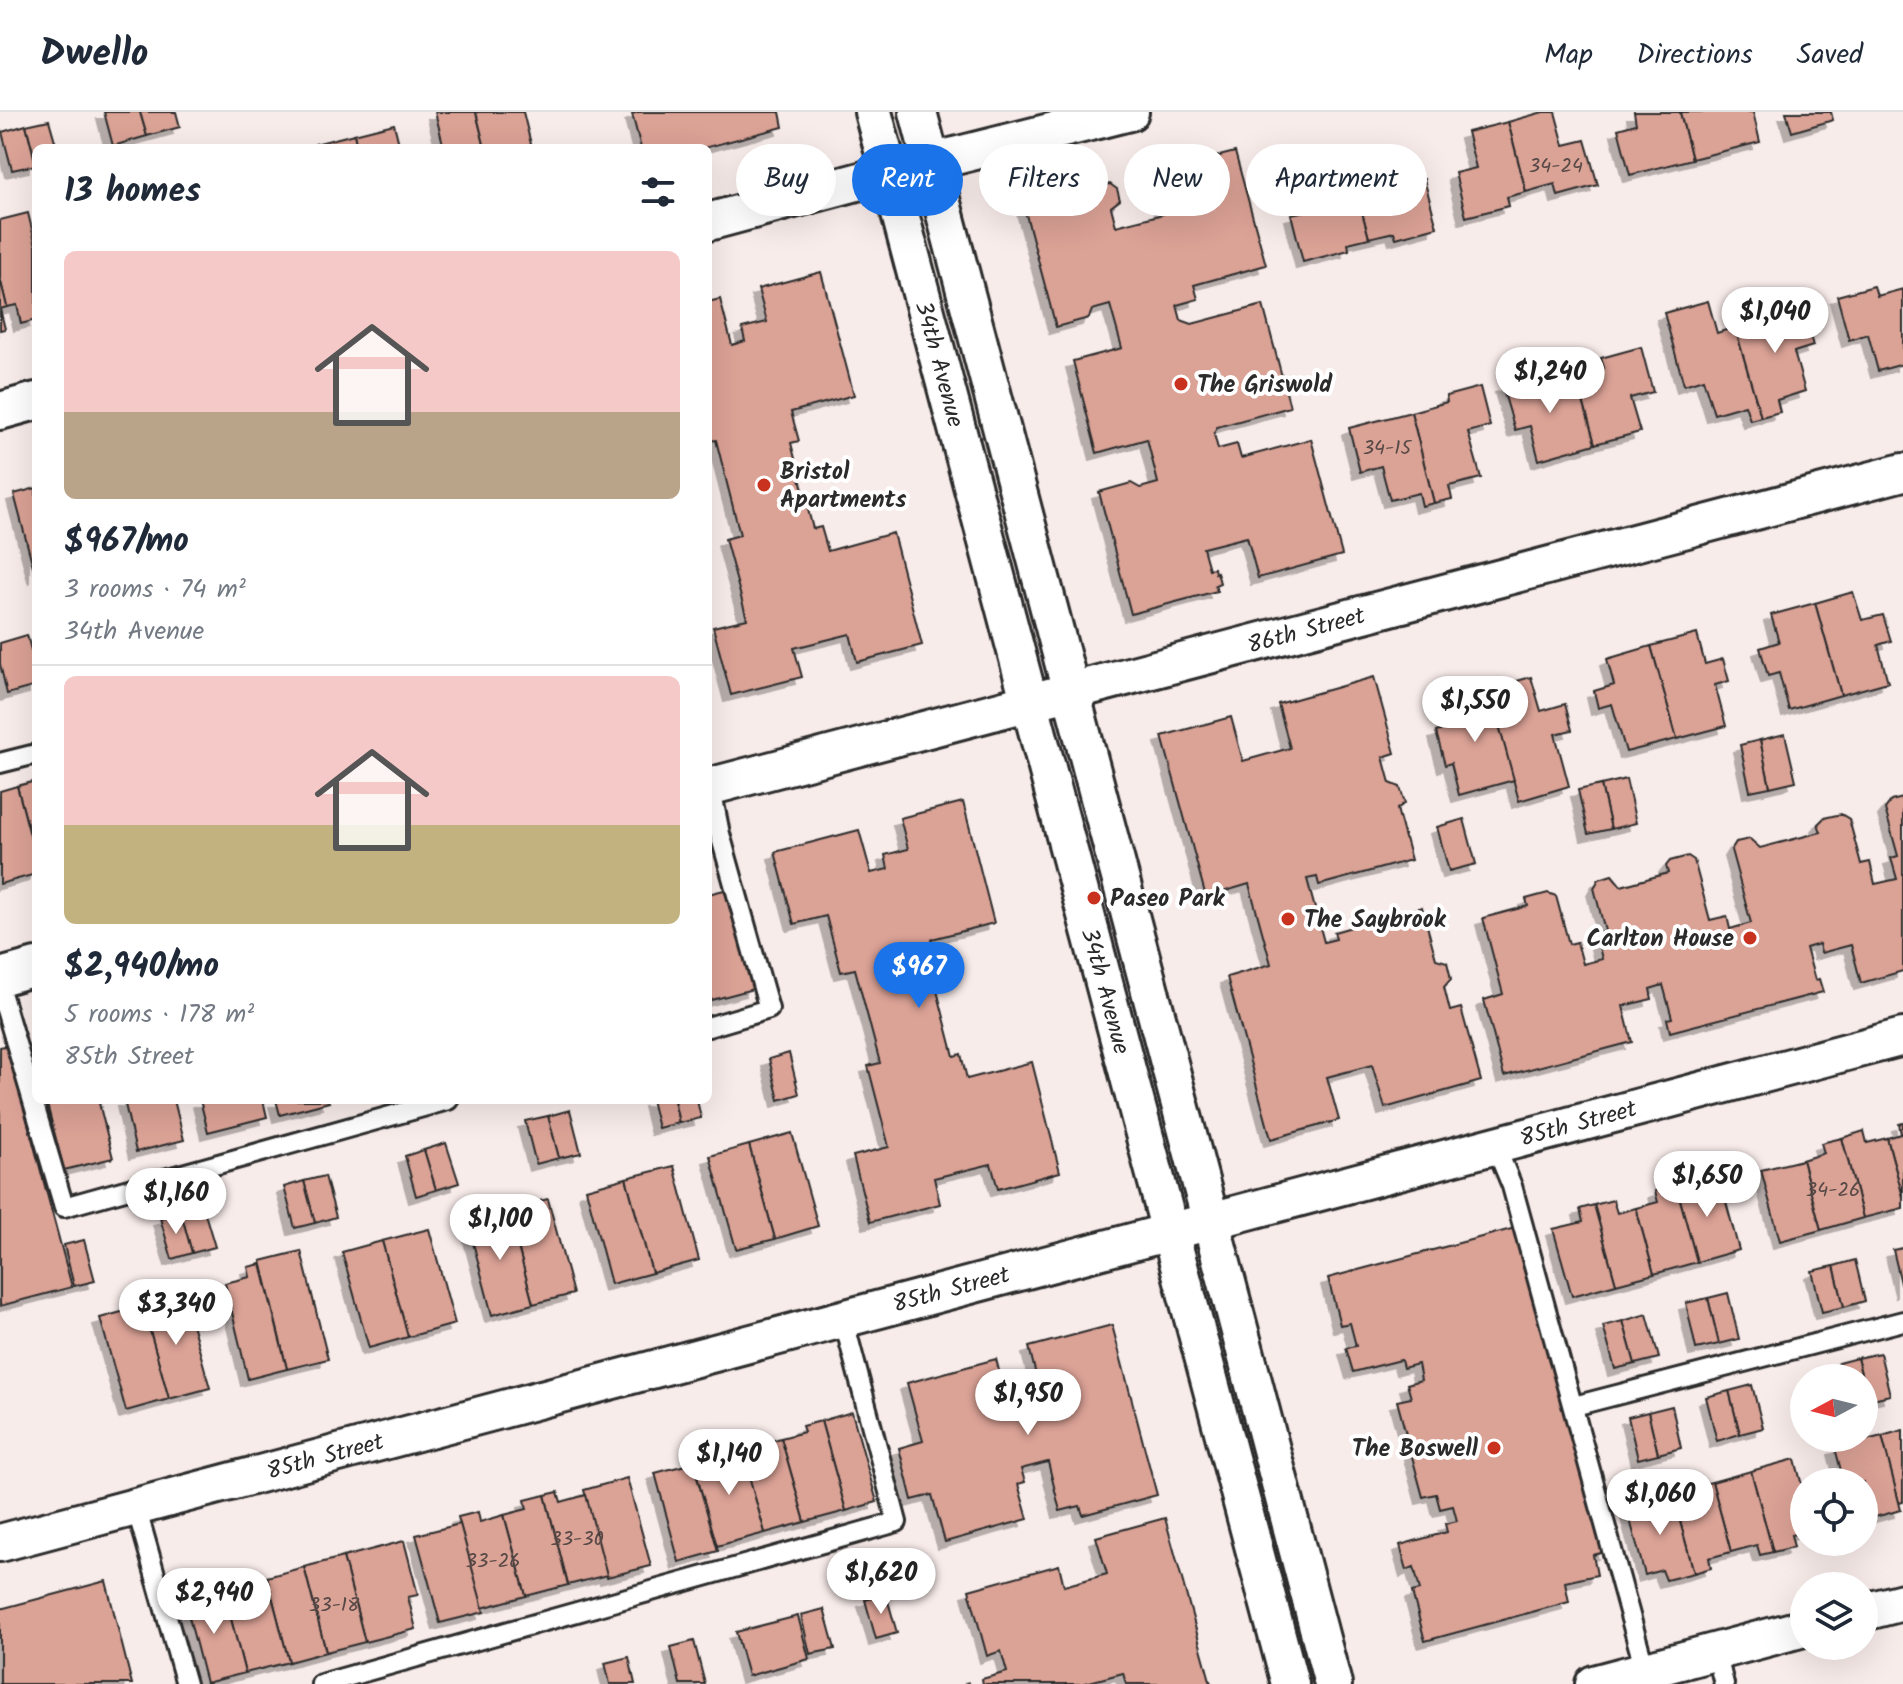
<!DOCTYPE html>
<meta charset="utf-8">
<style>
:root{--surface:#fff;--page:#f2f2f3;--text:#1f2937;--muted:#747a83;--line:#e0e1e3;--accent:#1a73e8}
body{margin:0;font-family:Kalam,sans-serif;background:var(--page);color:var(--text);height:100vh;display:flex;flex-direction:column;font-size:30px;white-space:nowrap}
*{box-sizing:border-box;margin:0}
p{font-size:26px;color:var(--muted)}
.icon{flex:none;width:44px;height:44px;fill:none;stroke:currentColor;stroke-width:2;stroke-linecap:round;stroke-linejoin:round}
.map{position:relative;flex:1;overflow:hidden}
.side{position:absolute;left:32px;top:32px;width:680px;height:960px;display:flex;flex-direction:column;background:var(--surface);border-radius:12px;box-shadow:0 8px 32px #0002}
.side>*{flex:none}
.top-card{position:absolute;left:736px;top:32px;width:760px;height:72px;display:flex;gap:16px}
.needle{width:52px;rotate:263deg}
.buttons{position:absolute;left:1790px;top:1252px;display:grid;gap:16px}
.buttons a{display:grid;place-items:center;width:88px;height:88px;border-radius:50%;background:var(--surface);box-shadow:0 8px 32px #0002;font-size:40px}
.price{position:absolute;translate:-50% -68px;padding:0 18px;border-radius:28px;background:#fff;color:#222;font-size:26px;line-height:52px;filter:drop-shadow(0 2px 4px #0008)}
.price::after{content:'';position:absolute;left:50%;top:48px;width:24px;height:18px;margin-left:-12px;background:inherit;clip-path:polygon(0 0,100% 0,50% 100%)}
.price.current{background:var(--accent);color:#fff}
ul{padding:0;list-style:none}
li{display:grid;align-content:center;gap:16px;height:424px;padding:0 32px}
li+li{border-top:2px solid var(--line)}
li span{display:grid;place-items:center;height:248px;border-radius:12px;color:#555}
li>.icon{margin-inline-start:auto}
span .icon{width:144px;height:144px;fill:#fffc;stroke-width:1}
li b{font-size:34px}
h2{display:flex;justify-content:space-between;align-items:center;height:96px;padding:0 32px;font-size:34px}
.pill{padding:0 28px;border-radius:36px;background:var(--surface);box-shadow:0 8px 32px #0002;font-size:28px;line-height:72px}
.pill.current{background:var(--accent);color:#fff}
header{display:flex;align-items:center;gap:48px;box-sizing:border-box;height:112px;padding:0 40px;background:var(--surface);border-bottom:2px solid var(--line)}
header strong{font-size:38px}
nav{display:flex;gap:44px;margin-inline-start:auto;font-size:28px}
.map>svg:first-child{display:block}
.building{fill:#dba296;stroke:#2b2b2b;stroke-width:2;filter:url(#shadow)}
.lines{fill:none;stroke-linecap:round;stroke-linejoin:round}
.service-casing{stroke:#2b2b2b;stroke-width:24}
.minor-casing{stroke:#2b2b2b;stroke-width:42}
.path{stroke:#2b2b2b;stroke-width:5;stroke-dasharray:6 6;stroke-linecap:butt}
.service{stroke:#fff;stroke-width:18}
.minor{stroke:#fff;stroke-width:36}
.poi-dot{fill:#c8321e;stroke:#fff;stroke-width:3}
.labels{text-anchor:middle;stroke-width:8;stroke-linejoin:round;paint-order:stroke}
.number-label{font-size:20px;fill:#574946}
.street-label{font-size:24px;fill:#2b2b2b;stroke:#fff}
.poi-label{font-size:24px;font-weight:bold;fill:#2b2b2b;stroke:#fff;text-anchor:start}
</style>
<header>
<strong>Dwello</strong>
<nav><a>Map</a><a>Directions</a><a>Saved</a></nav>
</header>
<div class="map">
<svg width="1903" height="1572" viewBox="0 0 1903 1572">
<defs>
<filter id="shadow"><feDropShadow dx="-7" dy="7" stdDeviation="0" flood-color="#0004"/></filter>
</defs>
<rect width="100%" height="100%" fill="#f8ecea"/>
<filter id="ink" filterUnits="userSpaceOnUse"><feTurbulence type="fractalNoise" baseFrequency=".0125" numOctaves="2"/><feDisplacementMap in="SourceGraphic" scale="16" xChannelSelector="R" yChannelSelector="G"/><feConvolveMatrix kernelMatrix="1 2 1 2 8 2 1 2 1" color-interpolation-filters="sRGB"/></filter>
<g filter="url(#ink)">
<!-- building -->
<g class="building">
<polygon points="104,0 140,0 147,24 113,34"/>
<polygon points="140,0 176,0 180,15 147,24"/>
<polygon points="435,0 476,0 485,36 444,36"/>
<polygon points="476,0 523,0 532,36 485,36"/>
<polygon points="638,0 780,0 783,15 704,36 641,36 632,2"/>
<polygon points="1543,0 1555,0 1564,33 1585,28 1598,73 1558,84 1555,72 1526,80 1508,10"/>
<polygon points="1634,0 1680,0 1692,47 1630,63 1618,17 1636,12"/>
<polygon points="1680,0 1753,0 1760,30 1692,47"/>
<polygon points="1786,0 1831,0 1833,8 1792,20"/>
<polygon points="49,8 57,36 36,36 36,51 26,13"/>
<polygon points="1508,10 1526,80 1507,85 1509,94 1466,105 1455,61 1476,56 1467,20"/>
<polygon points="394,12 400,36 357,36 354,22"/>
<polygon points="26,13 36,53 12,58 2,20"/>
<polygon points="354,22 357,36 316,36 315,32"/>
<polygon points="1392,38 1401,72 1424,67 1437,115 1396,126 1394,120 1369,126 1348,49"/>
<polygon points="1235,40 1266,153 1194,173 1198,187 1177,193 1181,208 1192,212 1263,193 1290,295 1217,315 1214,322 1218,337 1237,332 1241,346 1311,327 1342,443 1258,466 1247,425 1203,436 1209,457 1214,456 1215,461 1217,460 1220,471 1215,473 1217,479 1131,502 1099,380 1131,371 1140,376 1158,371 1147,327 1097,341 1073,249 1122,236 1110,193 1092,198 1089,206 1056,215 1024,95 1110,72 1117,77 1120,88 1111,95 1116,114 1163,102 1152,61"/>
<polygon points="1348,49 1369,126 1348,131 1349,138 1303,150 1291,102 1311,98 1302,61"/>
<polygon points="28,101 36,134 36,208 21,212 17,193 7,195 0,166 0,108"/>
<polygon points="821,160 854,283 791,300 799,329 791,331 813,417 821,415 828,439 893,421 922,533 857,550 850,522 794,536 802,565 731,583 713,515 747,507 725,427 740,423 716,328 708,329 708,190 720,187 732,233 745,229 742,216 767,210 758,177"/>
<polygon points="0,166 7,195 0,197 5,217 0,218"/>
<polygon points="1874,174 1877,184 1903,177 1903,252 1878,259 1868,222 1849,228 1837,184"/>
<polygon points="1708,189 1717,221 1735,215 1761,305 1750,308 1745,293 1714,302 1703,267 1684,273 1664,201"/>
<polygon points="1801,191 1813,234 1794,240 1805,279 1777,288 1780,300 1761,305 1735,215 1764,207 1763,202"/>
<polygon points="1641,235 1653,280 1630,286 1640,320 1595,332 1576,264 1604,256 1601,246"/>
<polygon points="1540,264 1542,274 1576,264 1595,332 1539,348 1530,314 1515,318 1502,274"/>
<polygon points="1480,275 1490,314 1468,320 1481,366 1449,374 1452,387 1434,391 1411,300 1447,290 1446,284"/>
<polygon points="1411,300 1434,391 1422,394 1419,381 1390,388 1381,354 1360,360 1349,316"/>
<polygon points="36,376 36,466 14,382"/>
<polygon points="1853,480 1862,508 1883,503 1891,529 1878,533 1888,570 1841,583 1815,491"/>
<polygon points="1815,491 1841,583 1789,598 1779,561 1768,564 1760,536 1779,530 1771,503"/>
<polygon points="1697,522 1705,552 1723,547 1729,569 1715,573 1726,614 1677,627 1651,534"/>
<polygon points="27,523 36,557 36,574 7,582 0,552 0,531"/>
<polygon points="1651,534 1677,627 1626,640 1612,592 1598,596 1594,579 1614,573 1607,547"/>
<polygon points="1374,565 1395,641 1383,645 1390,671 1400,675 1405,691 1397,697 1411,748 1319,773 1317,765 1307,767 1324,830 1336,827 1334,820 1422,795 1436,847 1447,850 1451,867 1444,875 1450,899 1461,896 1481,969 1385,996 1372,953 1327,965 1339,1008 1271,1027 1227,865 1271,852 1249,772 1206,785 1162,624 1231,605 1243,649 1290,636 1278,592"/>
<polygon points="1531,565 1541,599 1565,592 1572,618 1555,622 1569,674 1519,689 1489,577"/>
<polygon points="1489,577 1514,668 1459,683 1451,651 1445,653 1436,620 1453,615 1445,590"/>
<polygon points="1785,622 1796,669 1770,675 1760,628"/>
<polygon points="1760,628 1770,675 1750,679 1740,633"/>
<polygon points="1626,667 1636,711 1611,717 1601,673"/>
<polygon points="36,669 36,746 17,674"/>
<polygon points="1601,673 1611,717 1588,722 1578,678"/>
<polygon points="17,674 36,746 36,762 0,772 0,679"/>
<polygon points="1903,686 1903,859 1861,871 1851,833 1821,841 1819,832 1806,836 1815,868 1819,867 1823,880 1670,920 1667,907 1672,906 1663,873 1650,877 1652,887 1623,894 1632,930 1504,964 1484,888 1503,882 1483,806 1528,794 1526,787 1548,781 1556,784 1569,832 1577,830 1583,852 1602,847 1596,822 1605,819 1594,776 1599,767 1612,763 1621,774 1668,761 1666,754 1670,749 1688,744 1694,748 1710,808 1727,804 1730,817 1751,811 1731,738 1736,730 1750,727 1760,736 1821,720 1818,712 1824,706 1841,702 1849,707 1861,752 1870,750 1875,772 1897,767 1891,746 1898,744 1885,697 1891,689"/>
<polygon points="963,690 994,811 932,827 939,857 932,859 954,944 961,942 967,967 1032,950 1060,1060 998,1077 991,1052 934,1066 940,1092 870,1110 853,1044 889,1035 868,954 880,951 855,857 841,860 826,804 794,812 775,740 859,718 871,761 888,757 885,743 908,737 900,706"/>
<polygon points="1464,707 1476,752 1449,759 1437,715"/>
<polygon points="728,777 753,877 708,889 708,782"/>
<polygon points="7,933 72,1175 0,1194 0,935"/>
<polygon points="789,941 799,982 779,988 769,947"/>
<polygon points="46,988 110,988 99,991 113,1046 64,1058"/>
<polygon points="124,988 174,988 184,1028 136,1040"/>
<polygon points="200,988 263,988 267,1005 208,1020"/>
<polygon points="276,988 328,988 329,990 280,1003"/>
<polygon points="651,988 674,988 679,1011 658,1016"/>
<polygon points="674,988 697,988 701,1006 679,1011"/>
<polygon points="570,998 581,1041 559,1046 548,1004"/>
<polygon points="548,1004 559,1046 536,1052 525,1009"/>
<polygon points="1903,1011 1903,1085 1887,1026 1901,1022 1899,1012"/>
<polygon points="1864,1019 1867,1031 1887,1026 1903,1085 1903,1096 1863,1106 1842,1026"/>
<polygon points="792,1021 818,1114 775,1127 749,1033"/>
<polygon points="1842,1026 1863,1106 1821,1118 1802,1048 1824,1041 1821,1031"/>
<polygon points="446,1031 459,1071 436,1078 424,1038"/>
<polygon points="749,1033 775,1127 736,1137 710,1044"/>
<polygon points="424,1038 436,1078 416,1084 405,1044"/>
<polygon points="1802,1048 1821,1118 1780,1129 1761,1058"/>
<polygon points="674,1054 699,1148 652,1161 626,1066"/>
<polygon points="325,1064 336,1105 315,1111 304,1069"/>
<polygon points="626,1066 652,1161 611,1172 586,1077"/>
<polygon points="1697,1067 1699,1074 1720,1068 1739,1138 1697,1150 1676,1073"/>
<polygon points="304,1069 315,1111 295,1116 284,1075"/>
<polygon points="1676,1073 1697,1150 1654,1162 1636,1096 1658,1090 1655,1079"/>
<polygon points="548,1087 573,1182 533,1192 508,1097"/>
<polygon points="1613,1088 1617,1101 1636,1096 1654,1162 1616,1172 1594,1093"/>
<polygon points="1594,1093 1616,1172 1572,1184 1553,1117 1583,1110 1580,1097"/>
<polygon points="203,1095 215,1135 192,1141 181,1101"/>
<polygon points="508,1097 533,1192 492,1203 467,1108"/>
<polygon points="181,1101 192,1141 172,1147 160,1106"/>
<polygon points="1519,1115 1605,1440 1593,1443 1597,1463 1565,1470 1569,1490 1425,1529 1412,1480 1420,1478 1414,1455 1407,1458 1400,1433 1447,1420 1445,1412 1457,1409 1453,1394 1440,1397 1436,1382 1423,1385 1397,1289 1411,1286 1407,1272 1421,1268 1418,1252 1403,1256 1401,1248 1353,1260 1346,1236 1356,1234 1350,1211 1340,1213 1328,1166"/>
<polygon points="429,1117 455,1212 408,1225 382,1129"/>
<polygon points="84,1128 95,1169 74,1174 64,1133"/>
<polygon points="382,1129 408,1225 369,1236 342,1140"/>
<polygon points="1903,1136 1903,1180 1893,1138"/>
<polygon points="301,1139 328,1247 287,1257 261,1149"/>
<polygon points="1855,1148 1865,1189 1844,1195 1834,1154"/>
<polygon points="261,1152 287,1257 248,1267 225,1171 250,1165 248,1155"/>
<polygon points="1834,1154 1844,1195 1822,1200 1812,1159"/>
<polygon points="1728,1181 1739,1227 1719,1232 1708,1186"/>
<polygon points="184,1183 210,1276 169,1287 143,1194"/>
<polygon points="1708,1186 1719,1232 1696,1237 1686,1191"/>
<polygon points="143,1194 169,1287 126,1299 100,1206"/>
<polygon points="1647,1202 1659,1246 1635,1252 1623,1209"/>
<polygon points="1623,1209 1635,1252 1615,1257 1603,1214"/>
<polygon points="1112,1213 1157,1383 1083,1403 1080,1394 1060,1399 1048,1350 1021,1357 1025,1370 1018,1372 1028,1407 945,1430 932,1383 912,1388 899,1336 923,1329 907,1271 996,1247 1005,1282 1018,1279 1021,1288 1041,1283 1029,1235"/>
<polygon points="1880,1241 1890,1283 1868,1288 1857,1246"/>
<polygon points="1857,1246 1862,1266 1841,1266 1838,1251"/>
<polygon points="1752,1273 1763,1316 1740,1322 1729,1279"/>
<polygon points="1729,1279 1740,1322 1717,1329 1706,1285"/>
<polygon points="1672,1294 1681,1336 1658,1342 1648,1300"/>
<polygon points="852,1300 877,1390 846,1399 821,1309"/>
<polygon points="1648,1300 1658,1342 1638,1347 1628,1305"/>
<polygon points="821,1309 846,1399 805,1410 781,1326 804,1320 802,1314"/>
<polygon points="1903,1318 1903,1390 1899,1391 1882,1324"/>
<polygon points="1882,1324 1901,1398 1864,1408 1864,1370 1844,1370 1835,1336"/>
<polygon points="781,1326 805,1410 765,1421 740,1333 755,1328 757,1333"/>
<polygon points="740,1333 765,1421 717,1434 693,1351 725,1341 724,1337"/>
<polygon points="1795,1347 1804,1381 1804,1420 1791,1423 1794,1435 1773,1440 1751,1359"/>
<polygon points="693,1351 718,1439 679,1450 655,1361"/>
<polygon points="1751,1359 1773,1440 1760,1443 1757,1433 1731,1440 1712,1370"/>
<polygon points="627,1366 651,1454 607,1465 584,1378"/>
<polygon points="1712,1370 1731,1440 1709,1446 1711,1456 1694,1461 1672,1380"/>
<polygon points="558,1380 561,1390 586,1383 607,1463 568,1473 545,1383"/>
<polygon points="1672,1380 1694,1461 1666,1468 1662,1458 1645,1463 1626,1393"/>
<polygon points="545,1383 568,1473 526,1484 504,1403 527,1397 525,1388"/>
<polygon points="478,1400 480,1410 504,1403 526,1484 482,1496 458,1405"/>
<polygon points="1165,1406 1211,1572 1126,1572 1123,1561 1082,1572 983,1572 982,1567 1007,1560 1001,1539 987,1544 969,1478 1059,1453 1064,1474 1107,1462 1096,1425"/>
<polygon points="460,1412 484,1500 440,1511 416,1423"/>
<polygon points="404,1429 418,1483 408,1485 416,1517 365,1530 343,1445"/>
<polygon points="343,1445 365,1530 326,1540 304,1455"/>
<polygon points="304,1455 326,1540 289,1550 267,1465"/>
<polygon points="267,1465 289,1550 245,1561 223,1476"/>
<polygon points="106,1469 132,1572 0,1572 0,1497"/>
<polygon points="223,1476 245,1561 206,1571 184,1486"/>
<polygon points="886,1482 897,1521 876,1527 865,1488"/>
<polygon points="824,1497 835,1537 810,1542 801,1503"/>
<polygon points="798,1504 809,1547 748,1564 736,1520"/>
<polygon points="694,1529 705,1572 680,1572 671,1535"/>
<polygon points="629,1545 635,1572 610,1572 605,1551"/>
</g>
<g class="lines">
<!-- service casing -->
<g class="service-casing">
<g id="service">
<polyline points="0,651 36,642"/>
<polyline points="0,877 64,1095 448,988"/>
<polyline points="708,915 769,897 720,722 710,671"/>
<polyline points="1495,1033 1512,1074 1645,1558"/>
<polyline points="1574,1294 1903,1209"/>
<polyline points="136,1395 186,1572"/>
<polyline points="1716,1540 1724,1572"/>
<polyline points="321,1572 897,1410 843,1206"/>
</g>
</g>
<!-- minor casing -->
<g class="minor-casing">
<g id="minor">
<polyline points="873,0 1290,1572"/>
<polyline points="918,0 1333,1572"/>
<polyline points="708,110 931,50 1130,0"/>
<polyline points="0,299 36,289"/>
<polyline points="708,675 1903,360"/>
<polyline points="0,865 36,855"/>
<polyline points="0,1431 1903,925"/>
<polyline points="1864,1500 1903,1490"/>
<polyline points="1594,1572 1804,1516"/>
</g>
</g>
<!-- path -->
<polyline class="path" points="966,1570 967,1572"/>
<!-- service -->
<use href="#service" class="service"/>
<!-- minor -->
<use href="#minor" class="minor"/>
</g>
</g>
<!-- markers -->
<g class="poi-dot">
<circle cx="1181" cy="272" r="8"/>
<circle cx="764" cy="373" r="8"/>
<circle cx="1094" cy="786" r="8"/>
<circle cx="1288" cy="807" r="8"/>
<circle cx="1750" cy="826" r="8"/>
<circle cx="1494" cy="1336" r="8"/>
</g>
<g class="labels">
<!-- number labels -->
<g class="number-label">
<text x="1556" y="60">34-24</text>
<text x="1387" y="342">34-15</text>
<text x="1833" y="1084">34-26</text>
<text x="577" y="1433">33-30</text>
<text x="493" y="1455">33-26</text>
<text x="334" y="1499">33-18</text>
</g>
<!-- street labels -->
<g class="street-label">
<text transform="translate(940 252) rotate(75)" y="8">34th Avenue</text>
<text transform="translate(1306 518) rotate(-15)" y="8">86th Street</text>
<text transform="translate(1106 879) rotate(75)" y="8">34th Avenue</text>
<text transform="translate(1578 1011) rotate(-15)" y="8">85th Street</text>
<text transform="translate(951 1177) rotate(-15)" y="8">85th Street</text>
<text transform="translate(325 1344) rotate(-15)" y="8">85th Street</text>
</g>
<!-- poi labels -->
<g class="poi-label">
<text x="1197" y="280">The Griswold</text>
<text x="780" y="367">Bristol<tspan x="780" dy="28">Apartments</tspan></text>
<text x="1110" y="794">Paseo Park</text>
<text x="1304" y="815">The Saybrook</text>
<text x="1734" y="834" text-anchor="end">Carlton House</text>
<text x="1478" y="1344" text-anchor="end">The Boswell</text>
</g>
</g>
</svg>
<div class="buttons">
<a><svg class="needle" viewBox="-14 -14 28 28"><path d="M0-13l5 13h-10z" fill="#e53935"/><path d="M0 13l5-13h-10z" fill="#747a83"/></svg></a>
<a><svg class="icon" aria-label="locate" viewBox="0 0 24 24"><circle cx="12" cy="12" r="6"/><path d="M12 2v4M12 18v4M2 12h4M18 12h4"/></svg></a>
<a><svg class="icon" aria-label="layers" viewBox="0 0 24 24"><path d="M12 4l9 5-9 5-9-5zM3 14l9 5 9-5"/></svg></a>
</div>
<b class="price" style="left:1775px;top:243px">$1,040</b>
<b class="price" style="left:1550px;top:303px">$1,240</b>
<b class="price" style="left:1475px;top:632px">$1,550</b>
<b class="price current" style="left:919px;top:898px">$967</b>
<b class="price" style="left:1707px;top:1107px">$1,650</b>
<b class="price" style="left:176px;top:1124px">$1,160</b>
<b class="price" style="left:500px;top:1150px">$1,100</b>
<b class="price" style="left:176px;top:1235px">$3,340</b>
<b class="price" style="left:1028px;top:1325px">$1,950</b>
<b class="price" style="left:729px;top:1385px">$1,140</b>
<b class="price" style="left:1660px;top:1425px">$1,060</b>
<b class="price" style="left:881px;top:1504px">$1,620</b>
<b class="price" style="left:214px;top:1524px">$2,940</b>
<div class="top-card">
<a class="pill">Buy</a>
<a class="pill current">Rent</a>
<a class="pill">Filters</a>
<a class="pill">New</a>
<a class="pill">Apartment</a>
</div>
<section class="side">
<h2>13 homes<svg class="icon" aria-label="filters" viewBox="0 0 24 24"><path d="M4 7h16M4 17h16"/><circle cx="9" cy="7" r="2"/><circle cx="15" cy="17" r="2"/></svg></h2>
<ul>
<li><span style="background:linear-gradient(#f6c9c9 65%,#b9a48a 0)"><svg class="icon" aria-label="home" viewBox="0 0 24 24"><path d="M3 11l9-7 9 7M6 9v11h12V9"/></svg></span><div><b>$967/mo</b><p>3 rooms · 74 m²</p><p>34th Avenue</p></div></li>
<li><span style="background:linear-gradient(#f6c9c9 60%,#c2b280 0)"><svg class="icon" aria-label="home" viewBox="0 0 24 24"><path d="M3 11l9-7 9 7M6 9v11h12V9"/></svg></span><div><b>$2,940/mo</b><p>5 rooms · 178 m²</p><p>85th Street</p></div></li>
</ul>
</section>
</div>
